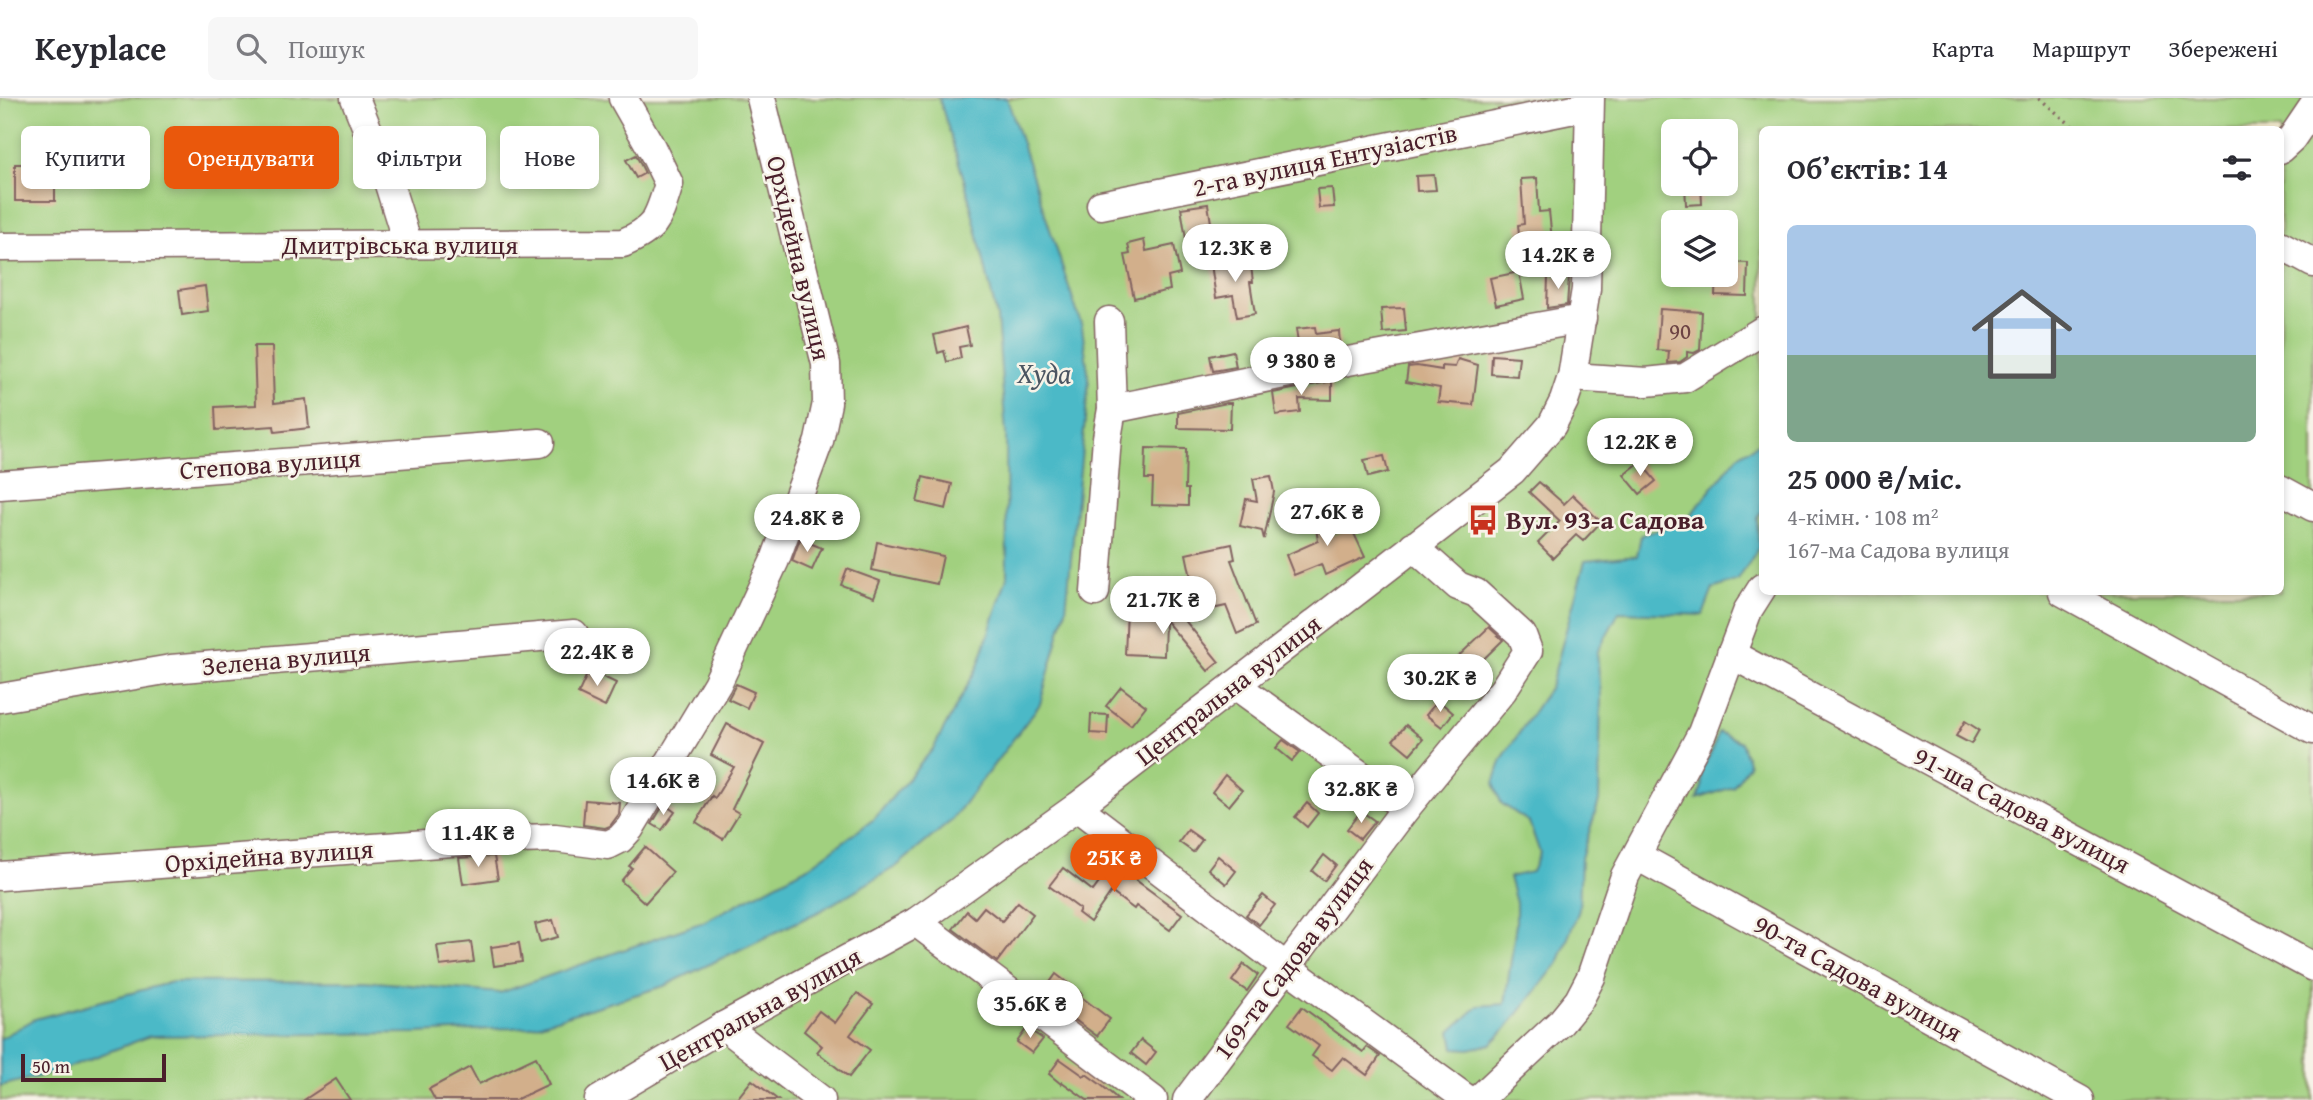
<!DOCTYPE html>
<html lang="uk">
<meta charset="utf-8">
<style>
:root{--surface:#fff;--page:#f7f7f7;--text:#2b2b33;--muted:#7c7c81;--line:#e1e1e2;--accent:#ea580c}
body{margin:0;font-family:"Gentium Book Plus",serif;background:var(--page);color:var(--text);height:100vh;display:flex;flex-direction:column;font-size:26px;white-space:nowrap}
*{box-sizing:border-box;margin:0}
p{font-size:23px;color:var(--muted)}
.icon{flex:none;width:38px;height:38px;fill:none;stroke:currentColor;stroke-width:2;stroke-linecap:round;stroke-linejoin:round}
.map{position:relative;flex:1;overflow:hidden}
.sheet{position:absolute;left:1759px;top:28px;width:525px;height:469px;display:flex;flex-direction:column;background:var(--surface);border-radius:10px;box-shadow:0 4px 10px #0003}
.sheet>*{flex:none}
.hud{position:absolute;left:21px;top:28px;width:665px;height:63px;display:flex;gap:14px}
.controls{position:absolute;left:1661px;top:21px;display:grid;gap:14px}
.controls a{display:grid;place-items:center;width:77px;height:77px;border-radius:10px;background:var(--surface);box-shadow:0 4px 10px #0003;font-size:35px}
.scale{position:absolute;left:21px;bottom:18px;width:145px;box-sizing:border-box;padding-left:7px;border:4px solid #4a1f2b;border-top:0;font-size:19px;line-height:24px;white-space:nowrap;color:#4a1f2b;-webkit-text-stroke:5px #f7f3e8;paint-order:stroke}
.price{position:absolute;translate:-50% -60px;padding:0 16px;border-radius:24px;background:#fff;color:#222;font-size:23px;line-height:46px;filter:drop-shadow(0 2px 4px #0008)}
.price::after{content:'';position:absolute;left:50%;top:42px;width:21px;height:16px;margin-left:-10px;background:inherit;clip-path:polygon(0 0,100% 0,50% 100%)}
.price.on{background:var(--accent);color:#fff}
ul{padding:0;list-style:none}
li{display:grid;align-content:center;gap:14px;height:371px;padding:0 28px}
li span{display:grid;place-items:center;height:217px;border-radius:10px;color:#555}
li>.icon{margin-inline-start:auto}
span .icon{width:126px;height:126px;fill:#fffc;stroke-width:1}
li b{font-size:30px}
h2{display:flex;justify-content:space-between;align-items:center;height:84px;padding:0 28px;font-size:30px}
.tag{padding:0 24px;border-radius:10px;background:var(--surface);box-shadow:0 4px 10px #0003;font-size:24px;line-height:63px}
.tag.on{background:var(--accent);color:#fff}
header{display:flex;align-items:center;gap:42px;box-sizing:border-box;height:98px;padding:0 35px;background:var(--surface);border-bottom:2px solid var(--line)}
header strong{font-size:33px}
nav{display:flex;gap:38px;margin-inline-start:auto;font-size:24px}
.search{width:490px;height:63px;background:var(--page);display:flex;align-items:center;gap:18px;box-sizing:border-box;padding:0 24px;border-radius:10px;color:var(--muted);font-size:26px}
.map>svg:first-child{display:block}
.green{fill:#a1d07f;stroke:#767855;stroke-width:2;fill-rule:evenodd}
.water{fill:#4cb9c7;stroke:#4b6c79;stroke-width:2}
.building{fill:#d2af8b}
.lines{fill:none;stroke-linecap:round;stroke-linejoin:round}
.minor-casing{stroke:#836462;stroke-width:31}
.path{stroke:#836462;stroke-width:3.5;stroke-dasharray:2 5;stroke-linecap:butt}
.minor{stroke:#fff;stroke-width:28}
.labels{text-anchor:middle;stroke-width:5;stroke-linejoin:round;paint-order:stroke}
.number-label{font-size:23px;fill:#6c4343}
.street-label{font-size:26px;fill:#4a1f2b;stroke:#f7f3e8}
.poi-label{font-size:26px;font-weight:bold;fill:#4a1f2b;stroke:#f7f3e8;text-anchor:start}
.water-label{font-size:28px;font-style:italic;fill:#4b5562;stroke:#f7f3e8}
</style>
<header>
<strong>Keyplace</strong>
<div class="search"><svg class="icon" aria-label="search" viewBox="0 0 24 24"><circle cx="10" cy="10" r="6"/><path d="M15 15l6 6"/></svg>Пошук</div>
<nav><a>Карта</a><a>Маршрут</a><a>Збережені</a></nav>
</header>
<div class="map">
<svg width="2313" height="1002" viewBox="0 0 2313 1002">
<rect width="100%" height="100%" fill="#f7f3e8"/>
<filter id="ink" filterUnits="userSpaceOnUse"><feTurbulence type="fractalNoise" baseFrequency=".0143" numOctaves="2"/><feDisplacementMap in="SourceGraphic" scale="14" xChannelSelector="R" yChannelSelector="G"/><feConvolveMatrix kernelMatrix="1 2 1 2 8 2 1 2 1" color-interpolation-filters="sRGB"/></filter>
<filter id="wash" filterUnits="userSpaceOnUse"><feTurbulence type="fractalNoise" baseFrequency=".00686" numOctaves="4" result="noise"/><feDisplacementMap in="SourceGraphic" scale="28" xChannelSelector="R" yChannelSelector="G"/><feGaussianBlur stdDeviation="1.57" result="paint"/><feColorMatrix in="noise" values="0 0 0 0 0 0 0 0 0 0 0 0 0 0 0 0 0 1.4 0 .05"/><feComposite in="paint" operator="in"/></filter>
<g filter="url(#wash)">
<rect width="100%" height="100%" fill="#eee5c9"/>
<!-- green -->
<path class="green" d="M0,0H2313V1002H0ZM1762,32H2280V494H1762ZM1673,33H1726V86H1673ZM1673,124H1726V177H1673Z"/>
<!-- water -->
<g class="water">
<polygon points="939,0 1007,0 1082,229 1089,282 1066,511 1040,606 951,723 897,768 820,813 664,888 530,929 418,935 150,938 53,975 0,988 0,941 35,921 172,884 365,883 500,895 703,824 810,768 874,721 933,651 978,568 1007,479 1006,336 997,219 966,88"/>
<polygon points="1762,343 1762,413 1757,419 1759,449 1738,482 1713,491 1703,517 1619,514 1597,555 1601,598 1599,703 1581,760 1579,812 1558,865 1506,931 1491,946 1469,951 1454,950 1451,933 1478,908 1505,906 1516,826 1516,805 1509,779 1532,774 1540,755 1529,724 1501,705 1494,685 1502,661 1551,587 1585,463 1637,458 1641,437 1685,424 1738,358"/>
<polygon points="1718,634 1741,644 1749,667 1733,689 1697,701 1702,689 1701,673 1713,651"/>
</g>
<g id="blocks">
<!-- building -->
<g class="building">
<polygon points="636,57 645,75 636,80 626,62"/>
<rect x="15" y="66" width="40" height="37"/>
<polygon points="1434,77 1436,92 1417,93 1416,78"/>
<polygon points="1537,80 1539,114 1549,113 1552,142 1520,146 1518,127 1524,126 1521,81"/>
<polygon points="1685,86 1701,86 1702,106 1686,107"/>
<polygon points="1332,90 1334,109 1319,110 1317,91"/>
<polygon points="1208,106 1213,137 1186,141 1181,110"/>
<polygon points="1144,142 1146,153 1174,147 1180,176 1168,179 1170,192 1134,200 1125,157 1130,156 1128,146"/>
<polygon points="1250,160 1253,184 1250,184 1255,216 1237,219 1233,197 1216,200 1211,166"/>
<polygon points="1726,164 1748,165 1747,198 1715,197 1716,177 1726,177"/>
<polygon points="1519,174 1524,201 1496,207 1490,180"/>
<polygon points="1548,178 1569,178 1567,207 1547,210"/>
<polygon points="205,188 208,213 182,217 179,192"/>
<polygon points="1404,210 1406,233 1383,235 1381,211"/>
<polygon points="1660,211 1702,214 1700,252 1694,255 1687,254 1687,259 1680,264 1668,265 1669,253 1657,252"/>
<polygon points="966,229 970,247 959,249 961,260 947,264 944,253 938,255 934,237"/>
<polygon points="1315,229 1316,236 1339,233 1340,248 1264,263 1262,253 1298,245 1296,231"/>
<polygon points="254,248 272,248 274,305 306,301 309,330 275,334 274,328 216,332 215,309 256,307"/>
<polygon points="1233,253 1236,269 1213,273 1210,258"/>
<polygon points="1492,257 1519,259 1517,278 1491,276"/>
<polygon points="1458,261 1478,267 1473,307 1438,304 1440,290 1406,284 1408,269 1417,268 1442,272 1442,268 1455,269"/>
<polygon points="1332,283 1332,302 1299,301 1300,314 1276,317 1273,295"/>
<polygon points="1227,305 1231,305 1230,331 1178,330 1178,315"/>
<polygon points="1146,350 1186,351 1185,391 1188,391 1188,408 1152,407 1153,381 1145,381"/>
<polygon points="1384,358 1388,374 1368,379 1364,362"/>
<polygon points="1640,364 1656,383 1640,396 1624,377"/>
<polygon points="1271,378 1274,394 1264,441 1262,433 1240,428 1246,401 1257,403 1253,381"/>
<polygon points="923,379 952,386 946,411 917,404"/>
<polygon points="1539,384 1564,406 1573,397 1601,424 1583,443 1576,437 1553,460 1538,445 1560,423 1529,394"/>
<polygon points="1328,409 1333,437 1351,429 1365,459 1325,477 1321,466 1294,477 1286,457 1318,443 1313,411"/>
<polygon points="800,441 822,450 812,472 792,463"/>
<polygon points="877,444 943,458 937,486 872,472"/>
<polygon points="1232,446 1235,461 1231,462 1256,527 1237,536 1226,508 1185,517 1184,491 1193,489 1186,456"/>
<polygon points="847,471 880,483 874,499 841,487"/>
<polygon points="1127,513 1179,515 1219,564 1208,573 1165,522 1164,558 1125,556"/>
<polygon points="1489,529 1503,542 1459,585 1445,571"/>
<polygon points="589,572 616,585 605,609 578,596"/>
<polygon points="736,586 754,594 747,610 728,601"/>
<polygon points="1121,589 1146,608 1131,627 1106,608"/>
<polygon points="1438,602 1453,615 1442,629 1426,617"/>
<polygon points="1091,616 1108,617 1107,636 1090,635"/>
<polygon points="1965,623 1979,632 1971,646 1956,638"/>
<polygon points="727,626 764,646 732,711 739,715 723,741 696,724 712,698 715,700 734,669 711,657"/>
<polygon points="1406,627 1423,641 1410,656 1393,642"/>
<polygon points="1283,642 1300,654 1292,663 1276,650"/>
<polygon points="1225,677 1242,692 1229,708 1212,694"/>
<polygon points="585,702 620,705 619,716 610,728 605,730 583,727"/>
<polygon points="1307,705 1318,715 1307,729 1295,719"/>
<polygon points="664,706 675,714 662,732 652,726"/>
<polygon points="1361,713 1375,723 1360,741 1347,731"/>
<polygon points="1188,732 1202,742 1193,754 1179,744"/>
<polygon points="645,749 673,774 645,805 621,783 632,770 629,768"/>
<polygon points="1324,757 1336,767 1324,783 1312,773"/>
<polygon points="494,758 498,781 463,786 459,760"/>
<polygon points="1218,758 1236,773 1226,786 1208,771"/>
<polygon points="1117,760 1133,772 1129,777 1182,816 1170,832 1136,808 1134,811 1111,794 1090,824 1078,815 1080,811 1049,788 1063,770 1093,793"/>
<polygon points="1263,797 1275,807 1259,827 1246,817"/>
<polygon points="1018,804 1033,816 997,864 953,831 967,813 975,820 984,809 1002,823"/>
<polygon points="553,822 558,839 540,844 535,826"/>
<polygon points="471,844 474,864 440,868 437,848"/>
<polygon points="519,845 522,864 494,868 491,849"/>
<polygon points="1244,866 1258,877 1247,893 1232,883"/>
<polygon points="1056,876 1082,896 1080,898 1110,921 1097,938 1041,897"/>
<polygon points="857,895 873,906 850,937 870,952 849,979 817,954 822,948 804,933 819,913 835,925"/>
<polygon points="1302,909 1363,954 1367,949 1380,958 1367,977 1343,959 1332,972 1312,958 1319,948 1289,926"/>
<polygon points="1027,930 1043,941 1032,955 1017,944"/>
<polygon points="1141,942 1156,954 1146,967 1131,955"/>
<polygon points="536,959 549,986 515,1002 435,1002 429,991 470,969 479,986"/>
<polygon points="1060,961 1084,978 1086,976 1100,986 1119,1002 1087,1002 1062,984 1061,986 1049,976"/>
<polygon points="336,981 350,1002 304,1002"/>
<polygon points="752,982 778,1002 736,1002"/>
</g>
</g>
</g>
<g filter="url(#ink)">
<use href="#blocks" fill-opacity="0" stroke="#836462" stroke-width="2"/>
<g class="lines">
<!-- minor casing -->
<g class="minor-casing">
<g id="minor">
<polyline points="355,0 388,83 408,147"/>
<polyline points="2280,51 2292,40 2313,9"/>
<polyline points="1101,107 1589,8"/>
<polyline points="2280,147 2313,165"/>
<path d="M0,149L623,145C658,130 658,120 669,86L652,51L623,0"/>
<polyline points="1572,279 1646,284 1685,280 1762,233"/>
<polyline points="1112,311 1348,263 1582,221"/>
<polyline points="0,387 540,345"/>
<polyline points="2280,391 2313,409"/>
<polyline points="1095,494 1107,340 1112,311 1109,223"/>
<polyline points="2063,494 2313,632"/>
<polyline points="1731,556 2313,869"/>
<polyline points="1235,587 1406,710"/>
<polyline points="0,600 171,571 574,536"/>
<polyline points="1077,709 1285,868 1468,1002"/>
<polyline points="1637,758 2080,1002"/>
<polyline points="0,778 479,742 555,740 608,747 620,741 630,730 717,586 775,462 819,343 827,305 826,266 761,0"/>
<polyline points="916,824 1153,1002"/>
<polyline points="724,928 821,1002"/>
<polyline points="599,1002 724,928 916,824 1077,709 1512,373 1552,327 1564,303 1572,279 1586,191 1590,0"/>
<polyline points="1187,1002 1406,710 1503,592 1528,553 1522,537 1476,495 1458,488 1413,448"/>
<polyline points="1478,1002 1561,924 1579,902 1591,879 1625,778 1702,635 1748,512 1762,490"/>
</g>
</g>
<!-- path -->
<polyline class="path" points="2039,0 2077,32"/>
<!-- minor -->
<use href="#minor" class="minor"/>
</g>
</g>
<!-- icons -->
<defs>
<g id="bus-bare" transform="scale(2.415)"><path d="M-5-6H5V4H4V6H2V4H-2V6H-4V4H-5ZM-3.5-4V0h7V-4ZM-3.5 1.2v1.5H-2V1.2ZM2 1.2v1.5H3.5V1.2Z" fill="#c8321e" stroke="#f7f3e8" stroke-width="2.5" paint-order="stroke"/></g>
</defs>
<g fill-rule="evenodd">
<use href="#bus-bare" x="1483" y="422"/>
</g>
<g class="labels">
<!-- number labels -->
<g class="number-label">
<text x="1680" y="241">90</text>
</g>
<!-- street labels -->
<g class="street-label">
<text transform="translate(1325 62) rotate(-12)" y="9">2-га вулиця Ентузіастів</text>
<text x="400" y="156">Дмитрівська вулиця</text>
<text transform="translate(799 160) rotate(77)" y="9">Орхідейна вулиця</text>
<text transform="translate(270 366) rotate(-4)" y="9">Степова вулиця</text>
<text transform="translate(286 561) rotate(-5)" y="9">Зелена вулиця</text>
<text transform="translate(1228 592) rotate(-38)" y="9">Центральна вулиця</text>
<text transform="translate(2022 712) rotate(28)" y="9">91-ша Садова вулиця</text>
<text transform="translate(269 758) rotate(-4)" y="9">Орхідейна вулиця</text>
<text transform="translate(1293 860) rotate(-53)" y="9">169-та Садова вулиця</text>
<text transform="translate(1858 880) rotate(29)" y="9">90-та Садова вулиця</text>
<text transform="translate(760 911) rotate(-29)" y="9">Центральна вулиця</text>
</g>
<!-- poi labels -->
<g class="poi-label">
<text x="1506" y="431">Вул. 93-а Садова</text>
</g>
<!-- water labels -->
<g class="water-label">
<text x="1044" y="285">Худа</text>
</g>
</g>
</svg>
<div class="controls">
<a><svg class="icon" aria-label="locate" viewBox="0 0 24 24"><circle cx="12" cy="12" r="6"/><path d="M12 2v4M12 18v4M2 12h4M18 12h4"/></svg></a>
<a><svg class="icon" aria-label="layers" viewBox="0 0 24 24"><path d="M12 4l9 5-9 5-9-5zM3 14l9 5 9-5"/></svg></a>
</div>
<div class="scale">50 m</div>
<b class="price" style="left:1235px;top:186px">12.3K ₴</b>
<b class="price" style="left:1558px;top:193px">14.2K ₴</b>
<b class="price" style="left:1301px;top:299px">9 380 ₴</b>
<b class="price" style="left:1640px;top:380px">12.2K ₴</b>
<b class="price" style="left:1327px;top:450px">27.6K ₴</b>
<b class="price" style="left:807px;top:456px">24.8K ₴</b>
<b class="price" style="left:1163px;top:538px">21.7K ₴</b>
<b class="price" style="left:597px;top:590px">22.4K ₴</b>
<b class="price" style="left:1440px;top:616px">30.2K ₴</b>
<b class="price" style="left:663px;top:719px">14.6K ₴</b>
<b class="price" style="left:1361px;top:727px">32.8K ₴</b>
<b class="price" style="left:478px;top:771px">11.4K ₴</b>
<b class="price on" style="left:1114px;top:796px">25K ₴</b>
<b class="price" style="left:1030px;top:942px">35.6K ₴</b>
<div class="hud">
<a class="tag">Купити</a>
<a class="tag on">Орендувати</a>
<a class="tag">Фільтри</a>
<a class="tag">Нове</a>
</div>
<section class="sheet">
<h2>Об’єктів: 14<svg class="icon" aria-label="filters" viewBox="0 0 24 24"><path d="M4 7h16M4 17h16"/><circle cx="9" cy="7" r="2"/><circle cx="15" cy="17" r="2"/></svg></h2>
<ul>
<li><span style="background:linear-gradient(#a9c7e8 60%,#7fa58c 0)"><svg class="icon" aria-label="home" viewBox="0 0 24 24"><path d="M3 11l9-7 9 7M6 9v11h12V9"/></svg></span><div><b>25 000 ₴/міс.</b><p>4-кімн. · 108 m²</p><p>167-ма Садова вулиця</p></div></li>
</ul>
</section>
</div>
